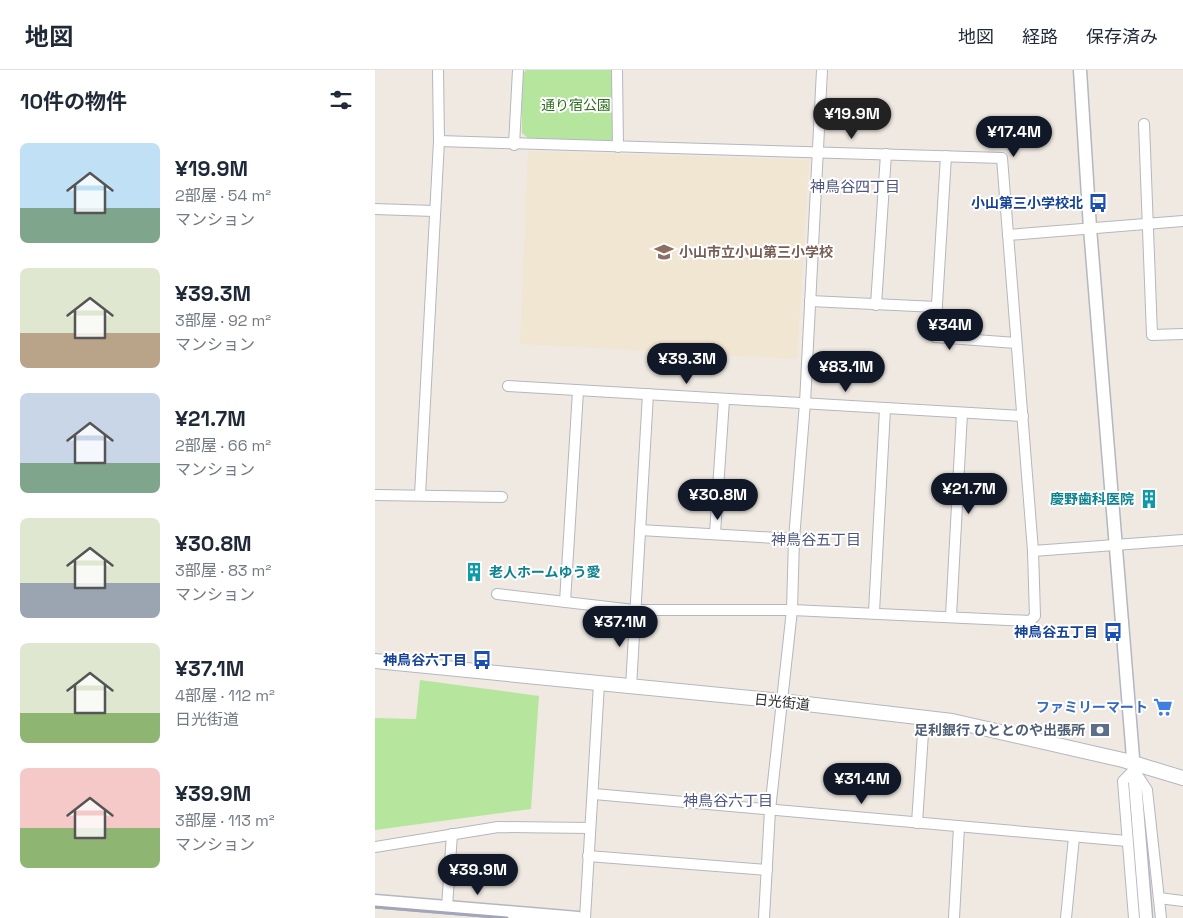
<!DOCTYPE html>
<html lang="ja">
<meta charset="utf-8">
<style>
:root{--surface:#fff;--page:#f6f6f7;--text:#1f2937;--muted:#747a83;--line:#e0e1e3;--accent:#111827}
body{margin:0;font-family:"Space Grotesk","Noto Sans JP",sans-serif;background:var(--page);color:var(--text);height:100vh;display:flex;flex-direction:column;font-size:19px;white-space:nowrap}
*{box-sizing:border-box;margin:0}
p{font-size:16px;color:var(--muted)}
.icon{flex:none;width:28px;height:28px;fill:none;stroke:currentColor;stroke-width:2;stroke-linecap:round;stroke-linejoin:round}
.map{position:relative;flex:1;overflow:hidden}
.details{display:flex;flex-direction:column;background:var(--surface);width:375px}
.details>*{flex:none}
.price{position:absolute;translate:-50% -42px;padding:0 11px;border-radius:18px;background:var(--accent);color:#fff;font-size:16px;line-height:32px;filter:drop-shadow(0 1px 2px #0008)}
.price::after{content:'';position:absolute;left:50%;top:30px;width:15px;height:11px;margin-left:-8px;background:inherit;clip-path:polygon(0 0,100% 0,50% 100%)}
.price.active{background:#222;color:#fff}
ul{padding:0;list-style:none}
li{display:flex;align-items:center;gap:15px;height:125px;padding:0 20px}
li span{display:grid;place-items:center;flex:none;width:140px;height:100px;border-radius:8px;color:#555}
li>.icon{margin-inline-start:auto}
span .icon{width:60px;height:60px;fill:#fffc;stroke-width:1}
li b{font-size:21px}
h2{display:flex;justify-content:space-between;align-items:center;height:60px;padding:0 20px;font-size:21px}
header{display:flex;align-items:center;gap:30px;box-sizing:border-box;height:70px;padding:0 25px;background:var(--surface);border-bottom:1px solid var(--line)}
header strong{font-size:24px}
nav{display:flex;gap:28px;margin-inline-start:auto;font-size:18px}
main{display:flex;flex:1;min-height:0}
.map>svg:first-child{display:block}
.education{fill:#f0e6d1}
.green{fill:#b6e59e}
.lines{fill:none;stroke-linecap:round;stroke-linejoin:round}
.minor-casing{stroke:#b4b7c1;stroke-width:12}
.tertiary-casing{stroke:#b4b7c1;stroke-width:15}
.secondary-casing{stroke:#b4b7c1;stroke-width:16}
.minor{stroke:#fff;stroke-width:10}
.tertiary{stroke:#fff;stroke-width:12}
.secondary{stroke:#fff;stroke-width:14}
.rail{stroke:#a3a6b8;stroke-width:3}
.labels{text-anchor:middle;stroke-width:4;stroke-linejoin:round;paint-order:stroke}
.park-label{font-size:14px;fill:#2c6e1b;stroke:#fff}
.transit-label{font-size:14px;font-weight:bold;fill:#164399;stroke:#fff;text-anchor:end}
.education-label{font-size:14px;font-weight:bold;fill:#785e54;stroke:#fff;text-anchor:start}
.culture-label{font-size:14px;font-weight:bold;fill:#0d838f;stroke:#fff;text-anchor:end}
.street-label{font-size:14px;fill:#2e2e2e;stroke:#fff}
.shop-label{font-size:14px;font-weight:bold;fill:#366cbe;stroke:#fff;text-anchor:end}
.service-label{font-size:14px;font-weight:bold;fill:#4e5e75;stroke:#fff;text-anchor:end}
.neighbourhood-label{font-size:15px;fill:#4d5680;stroke:#fff}
</style>
<header>
<strong>地図</strong>
<nav><a>地図</a><a>経路</a><a>保存済み</a></nav>
</header>
<main>
<section class="details">
<h2>10件の物件<svg class="icon" aria-label="filters" viewBox="0 0 24 24"><path d="M4 7h16M4 17h16"/><circle cx="9" cy="7" r="2"/><circle cx="15" cy="17" r="2"/></svg></h2>
<ul>
<li><span style="background:linear-gradient(#bfe0f5 65%,#7fa58c 0)"><svg class="icon" aria-label="home" viewBox="0 0 24 24"><path d="M3 11l9-7 9 7M6 9v11h12V9"/></svg></span><div><b>¥19.9M</b><p>2部屋 · 54 m²</p><p>マンション</p></div></li>
<li><span style="background:linear-gradient(#dfe7d0 65%,#b9a48a 0)"><svg class="icon" aria-label="home" viewBox="0 0 24 24"><path d="M3 11l9-7 9 7M6 9v11h12V9"/></svg></span><div><b>¥39.3M</b><p>3部屋 · 92 m²</p><p>マンション</p></div></li>
<li><span style="background:linear-gradient(#c9d6e8 70%,#7fa58c 0)"><svg class="icon" aria-label="home" viewBox="0 0 24 24"><path d="M3 11l9-7 9 7M6 9v11h12V9"/></svg></span><div><b>¥21.7M</b><p>2部屋 · 66 m²</p><p>マンション</p></div></li>
<li><span style="background:linear-gradient(#dfe7d0 65%,#9aa5b1 0)"><svg class="icon" aria-label="home" viewBox="0 0 24 24"><path d="M3 11l9-7 9 7M6 9v11h12V9"/></svg></span><div><b>¥30.8M</b><p>3部屋 · 83 m²</p><p>マンション</p></div></li>
<li><span style="background:linear-gradient(#dfe7d0 70%,#8fb573 0)"><svg class="icon" aria-label="home" viewBox="0 0 24 24"><path d="M3 11l9-7 9 7M6 9v11h12V9"/></svg></span><div><b>¥37.1M</b><p>4部屋 · 112 m²</p><p>日光街道</p></div></li>
<li><span style="background:linear-gradient(#f6c9c9 60%,#8fb573 0)"><svg class="icon" aria-label="home" viewBox="0 0 24 24"><path d="M3 11l9-7 9 7M6 9v11h12V9"/></svg></span><div><b>¥39.9M</b><p>3部屋 · 113 m²</p><p>マンション</p></div></li>
</ul>
</section>
<div class="map">
<svg width="808" height="848" viewBox="0 0 808 848">
<rect width="100%" height="100%" fill="#efe9e1"/>
<!-- education -->
<polygon class="education" points="153,81 434,90 422,289 145,274"/>
<!-- green -->
<g class="green">
<polygon points="151,0 236,0 241,4 241,65 235,72 154,69 147,63 147,5"/>
<polygon points="45,610 164,626 156,739 0,760 0,648 41,649"/>
</g>
<g class="lines">
<!-- minor casing -->
<g class="minor-casing">
<g id="minor">
<polyline points="242,0 243,77"/>
<polyline points="769,54 777,265 808,264"/>
<polyline points="64,71 627,88 658,481 660,546 655,551 417,540 259,540 122,524"/>
<polyline points="139,75 143,0"/>
<polyline points="571,86 560,267 641,273"/>
<polyline points="0,139 59,141"/>
<polyline points="633,165 808,151"/>
<polyline points="435,231 562,237"/>
<polyline points="501,235 511,84"/>
<polyline points="133,316 648,346"/>
<polyline points="0,425 127,427"/>
<polyline points="45,425 64,71 63,0"/>
<polyline points="265,460 419,469"/>
<polyline points="340,463 349,330"/>
<polyline points="658,481 808,470"/>
<polyline points="190,532 203,321"/>
<polyline points="499,542 510,339"/>
<polyline points="576,546 587,343"/>
<polyline points="256,617 273,324"/>
<polyline points="219,724 752,771"/>
<polyline points="542,753 549,648"/>
<polyline points="0,777 123,757 215,758"/>
<polyline points="213,786 392,800"/>
<polyline points="784,828 808,831"/>
<polyline points="72,837 77,764"/>
<polyline points="210,848 224,614"/>
<polyline points="389,848 395,740 417,540 419,469 430,333 447,0"/>
<polyline points="579,848 584,757"/>
<polyline points="691,848 699,767"/>
<polyline points="759,848 748,711 759,700 772,720 786,848"/>
</g>
</g>
<!-- tertiary casing -->
<g class="tertiary-casing">
<g id="tertiary">
<polyline points="705,0 715,158 771,848"/>
<polyline points="0,831 203,848"/>
</g>
</g>
<!-- secondary casing -->
<g class="secondary-casing">
<polyline id="secondary" points="0,591 406,631 577,651 748,690 808,708"/>
</g>
<!-- minor -->
<use href="#minor" class="minor"/>
<!-- tertiary -->
<use href="#tertiary" class="tertiary"/>
<!-- secondary -->
<use href="#secondary" class="secondary"/>
<!-- rail -->
<polyline class="rail" points="0,837 132,848"/>
</g>
<!-- icons -->
<defs>
<g id="bus-bare" transform="scale(1.5)"><path d="M-5-6H5V4H4V6H2V4H-2V6H-4V4H-5ZM-3.5-4V0h7V-4ZM-3.5 1.2v1.5H-2V1.2ZM2 1.2v1.5H3.5V1.2Z" fill="#1a4fb4" stroke="#fff" stroke-width="2.5" paint-order="stroke"/></g>
<g id="school-bare" transform="scale(1.5)"><path d="M0-5L7-2L0 1L-7-2ZM-4 1L0 2.5L4 1V4Q0 6-4 4Z" fill="#8d6e63" stroke="#fff" stroke-width="2.5" paint-order="stroke"/></g>
<g id="building-bare" transform="scale(1.5)"><path d="M-4-6H4V6H1V3H-1V6H-4ZM-2.5-4.3h1.7v1.8h-1.7ZM.8-4.3h1.7v1.8H.8ZM-2.5-1h1.7V.8h-1.7ZM.8-1h1.7V.8H.8Z" fill="#0f9aa8" stroke="#fff" stroke-width="2.5" paint-order="stroke"/></g>
<g id="supermarket-bare" transform="scale(1.5)"><path d="M-6-5.5h2.5l.6 2H6L4.5 2H-2.5L-4.4-4H-6ZM-1.5 3.2a1.3 1.3 0 1 0 .1 0ZM3 3.2a1.3 1.3 0 1 0 .1 0Z" fill="#3f7fe0" stroke="#fff" stroke-width="2.5" paint-order="stroke"/></g>
<g id="bank-bare" transform="scale(1.5)"><path d="M-6-4H6V4H-6ZM0-2.3a2.3 2.3 0 1 0 0 4.6a2.3 2.3 0 1 0 0-4.6Z" fill="#5c6f8a" stroke="#fff" stroke-width="2.5" paint-order="stroke"/></g>
</defs>
<g fill-rule="evenodd">
<use href="#bus-bare" x="723" y="133"/>
<use href="#school-bare" x="289" y="182"/>
<use href="#building-bare" x="774" y="429"/>
<use href="#building-bare" x="99" y="502"/>
<use href="#bus-bare" x="738" y="562"/>
<use href="#bus-bare" x="107" y="590"/>
<use href="#supermarket-bare" x="788" y="637"/>
<use href="#bank-bare" x="725" y="660"/>
</g>
<g class="labels">
<!-- park labels -->
<g class="park-label">
<text x="201" y="40">通り宿公園</text>
</g>
<!-- transit labels -->
<g class="transit-label">
<text x="708" y="138">小山第三小学校北</text>
<text x="723" y="567">神鳥谷五丁目</text>
<text x="92" y="595">神鳥谷六丁目</text>
</g>
<!-- education labels -->
<g class="education-label">
<text x="304" y="187">小山市立小山第三小学校</text>
</g>
<!-- culture labels -->
<g class="culture-label">
<text x="759" y="434">慶野歯科医院</text>
<text x="114" y="507" text-anchor="start">老人ホームゆう愛</text>
</g>
<!-- street labels -->
<g class="street-label">
<text transform="translate(407 632) rotate(6)" y="5">日光街道</text>
</g>
<!-- shop labels -->
<g class="shop-label">
<text x="773" y="642">ファミリーマート</text>
</g>
<!-- service labels -->
<g class="service-label">
<text x="710" y="665">足利銀行 ひととのや出張所</text>
</g>
<!-- neighbourhood labels -->
<g class="neighbourhood-label">
<text x="480" y="122">神鳥谷四丁目</text>
<text x="441" y="475">神鳥谷五丁目</text>
<text x="353" y="736">神鳥谷六丁目</text>
</g>
</g>
</svg>
<b class="price active" style="left:477px;top:70px">¥19.9M</b>
<b class="price" style="left:639px;top:88px">¥17.4M</b>
<b class="price" style="left:575px;top:281px">¥34M</b>
<b class="price" style="left:312px;top:315px">¥39.3M</b>
<b class="price" style="left:471px;top:323px">¥83.1M</b>
<b class="price" style="left:594px;top:445px">¥21.7M</b>
<b class="price" style="left:343px;top:451px">¥30.8M</b>
<b class="price" style="left:245px;top:578px">¥37.1M</b>
<b class="price" style="left:487px;top:735px">¥31.4M</b>
<b class="price" style="left:103px;top:826px">¥39.9M</b>
</div>
</main>
